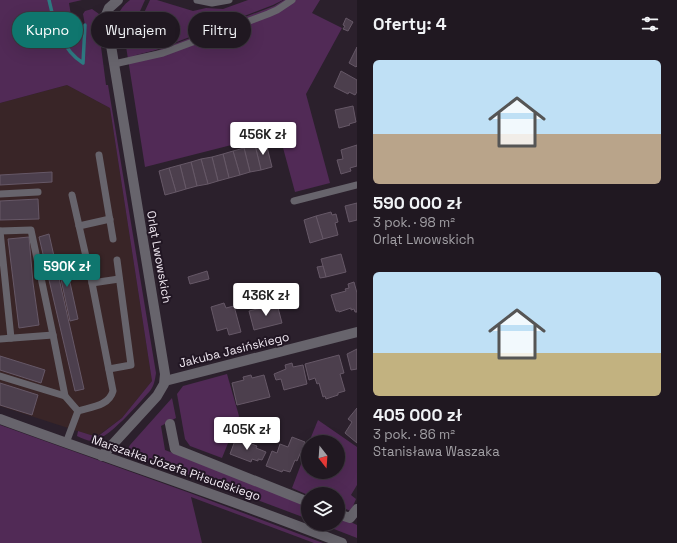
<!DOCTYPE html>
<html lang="pl">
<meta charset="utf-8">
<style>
:root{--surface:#201821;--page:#28212a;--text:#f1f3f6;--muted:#a2a0a5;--line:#3d373f;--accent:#0f766e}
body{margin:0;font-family:"Space Grotesk",sans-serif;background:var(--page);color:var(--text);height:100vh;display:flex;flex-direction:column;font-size:15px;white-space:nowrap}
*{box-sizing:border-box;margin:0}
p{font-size:13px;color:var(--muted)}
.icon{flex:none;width:22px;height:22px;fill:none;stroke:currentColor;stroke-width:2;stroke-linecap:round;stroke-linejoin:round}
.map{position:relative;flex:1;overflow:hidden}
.details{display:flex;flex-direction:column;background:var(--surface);width:320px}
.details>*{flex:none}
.guide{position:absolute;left:12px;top:12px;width:285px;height:36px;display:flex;gap:8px}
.needle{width:26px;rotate:163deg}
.tools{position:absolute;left:301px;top:435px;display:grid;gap:8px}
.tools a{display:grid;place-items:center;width:44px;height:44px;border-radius:50%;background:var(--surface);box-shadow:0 4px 16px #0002,0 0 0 1px var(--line);font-size:20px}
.price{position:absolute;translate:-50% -34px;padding:0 9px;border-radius:4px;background:#fff;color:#222;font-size:13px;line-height:26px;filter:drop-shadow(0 1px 2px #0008)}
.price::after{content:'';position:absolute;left:50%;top:24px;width:12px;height:9px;margin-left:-6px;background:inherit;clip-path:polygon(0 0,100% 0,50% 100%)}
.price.selected{background:var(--accent);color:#fff}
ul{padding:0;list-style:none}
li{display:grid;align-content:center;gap:8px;height:212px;padding:0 16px}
li span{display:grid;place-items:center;height:124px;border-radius:6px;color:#555}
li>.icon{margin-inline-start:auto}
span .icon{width:72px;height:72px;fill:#fffc;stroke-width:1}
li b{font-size:17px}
h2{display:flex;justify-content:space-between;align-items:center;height:48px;padding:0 16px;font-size:17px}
.tag{padding:0 14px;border-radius:18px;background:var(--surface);box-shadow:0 4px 16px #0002,0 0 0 1px var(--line);font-size:14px;line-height:36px}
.tag.selected{background:var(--accent);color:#fff}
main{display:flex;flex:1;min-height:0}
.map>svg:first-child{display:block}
.commercial{fill:#392527}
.green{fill:#512a56}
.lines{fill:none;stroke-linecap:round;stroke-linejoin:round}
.stream{stroke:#2e7982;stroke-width:3.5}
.building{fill:#4c3f4d;stroke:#665867}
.service{stroke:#67646c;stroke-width:7}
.minor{stroke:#67646c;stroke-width:10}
.labels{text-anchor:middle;stroke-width:4;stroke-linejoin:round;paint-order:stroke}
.street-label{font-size:12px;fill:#f1e9f2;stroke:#211623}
</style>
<main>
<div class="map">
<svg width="357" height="543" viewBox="0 0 357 543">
<rect width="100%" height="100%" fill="#2b202c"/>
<!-- commercial -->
<polygon class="commercial" points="67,85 110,108 152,381 122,418 96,437 0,406 0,103"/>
<!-- green -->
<g class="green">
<path d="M0,0H82L69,3L73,28L85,25L83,14L85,11L92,9L99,14L103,38L100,39L106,85H108L156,373C155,380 154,386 150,391C139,403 108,440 92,441C87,441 82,438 77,436L78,431L97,437L122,418L152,381L110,108L67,85L0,103Z"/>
<path d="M130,0H145L132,29L128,32L115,36C113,22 118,9 130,0Z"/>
<polygon points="150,0 157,0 193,11 206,8 223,9 248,0 283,0 273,5 156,50 132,56 156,51 274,6 284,0 320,0 312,13 342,28 306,94 330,183 295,192 279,133 145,167 125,40 140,35 137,28"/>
<polygon points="227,374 239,416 222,458 190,446 185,439 177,394 183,386"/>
<polygon points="172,398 176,418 161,426 165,450 308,505 308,519 220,486 130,455 128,449 130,445"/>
<polygon points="318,420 357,447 357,485 351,495 356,499 351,511 338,506 338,494 308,495 292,488 308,446 308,472 338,472 338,442 309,442"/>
<polygon points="0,425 190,493 323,543 314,543 191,497 202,543 0,543"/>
<polygon points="338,516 357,525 357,538 321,524 338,524"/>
</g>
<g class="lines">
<!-- stream -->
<path class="stream" d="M49,0C54,23 62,50 83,63L85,25"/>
</g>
<!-- building -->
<g class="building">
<polygon points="346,18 353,22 348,31 343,29 345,26 343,25"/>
<polygon points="357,47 357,66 356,67 349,63"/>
<polygon points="341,71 357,80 357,92 355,95 349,92 348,94 334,87"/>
<polygon points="353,106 356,122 349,124 350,125 339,128 335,110"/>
<polygon points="266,143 272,167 261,170 255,145"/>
<polygon points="255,145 261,170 250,172 244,148"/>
<polygon points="357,145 357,166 350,168 351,171 341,174 337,160 343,159 341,150"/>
<polygon points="244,148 250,172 240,175 233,151"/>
<polygon points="233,151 240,175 229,178 223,154"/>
<polygon points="223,154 229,178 218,181 212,157"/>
<polygon points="212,157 218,181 208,184 201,159"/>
<polygon points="201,159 208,184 197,186 191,162"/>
<polygon points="191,162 197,186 186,189 180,165"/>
<polygon points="180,165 186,189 176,192 169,168"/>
<polygon points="169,168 176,192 165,195 159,171"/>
<polygon points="52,172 52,182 0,185 0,175"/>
<polygon points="38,199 39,219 0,220 0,201"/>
<polygon points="357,203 357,220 349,222 345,206"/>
<polygon points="331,212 332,215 336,214 338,222 335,223 338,235 323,239 316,216"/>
<polygon points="316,216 323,239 310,243 304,220"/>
<polygon points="49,234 84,389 75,391 39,237"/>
<polygon points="29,237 33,283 39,325 19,328 8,239"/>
<polygon points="341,254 346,272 326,277 321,259"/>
<polygon points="64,255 78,319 70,321 56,256"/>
<polygon points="323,266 326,277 320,278 317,267"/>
<polygon points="207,271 209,279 190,284 188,277"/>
<polygon points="354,282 357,293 357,312 355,312 354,309 351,310 351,308 339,312 339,311 336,311 331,295 346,291 345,289 349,288 348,284"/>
<polygon points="224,303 226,308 234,306 241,332 229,335 227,328 217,331 211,307"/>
<polygon points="277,304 282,323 254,330 249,311"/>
<polygon points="357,349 357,369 351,370 347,354"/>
<polygon points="339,355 344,373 340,374 345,391 338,393 338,395 326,399 325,396 323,397 319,383 317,384 315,378 309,380 305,364"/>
<polygon points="0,356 45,370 41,383 0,370"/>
<polygon points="292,363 293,367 303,365 307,384 284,390 281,379 276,380 274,374 286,369 285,365"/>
<polygon points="251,375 252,378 264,375 270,397 237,405 232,383 244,380 243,377"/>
<polygon points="0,383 38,395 32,415 0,405"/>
<polygon points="357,408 357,443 345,433 352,422 348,419"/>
<polygon points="292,437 305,442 297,461 295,460 290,472 283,470 282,472 266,466 272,451 277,453 280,444 288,447"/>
<polygon points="236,438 257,446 256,448 266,452 262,460 258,459 258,461 252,459 251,462 230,454"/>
</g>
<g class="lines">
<!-- service -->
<g class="service">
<polyline points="197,0 212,3 229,0"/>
<polyline points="114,64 163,53 268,14 277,10 292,0"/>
<polyline points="99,155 113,239"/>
<polyline points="0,194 38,192"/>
<path d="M72,195L92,283L113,391C109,406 91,407 78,411"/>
<polyline points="294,201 357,185"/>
<polyline points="79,226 110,219"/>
<polyline points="0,231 31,230 53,335"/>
<polyline points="0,231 11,338"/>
<polyline points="92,283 119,279"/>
<polyline points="0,339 53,335 65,396 78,411 66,443"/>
<polyline points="109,369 131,365 117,260"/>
<polyline points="0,376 65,396"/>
</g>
<!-- minor -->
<g class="minor">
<polyline points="165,381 357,332"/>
<path d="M0,419C114,461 229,498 342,543"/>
<polyline points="170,424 175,449 308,502"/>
<polyline points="102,456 157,396 164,384 165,374 106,15 109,8 118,0"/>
<polyline points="338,514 350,518 357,509"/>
</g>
</g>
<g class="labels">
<!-- street labels -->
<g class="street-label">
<text transform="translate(159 257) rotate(80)" y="4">Orląt Lwowskich</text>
<text transform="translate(234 350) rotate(-14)" y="4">Jakuba Jasińskiego</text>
<text transform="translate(176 468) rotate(19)" y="4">Marszałka Józefa Piłsudskiego</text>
</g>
</g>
</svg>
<div class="tools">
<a><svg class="needle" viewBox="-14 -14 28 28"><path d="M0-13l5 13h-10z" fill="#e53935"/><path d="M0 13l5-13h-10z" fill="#a2a0a5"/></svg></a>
<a><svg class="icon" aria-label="layers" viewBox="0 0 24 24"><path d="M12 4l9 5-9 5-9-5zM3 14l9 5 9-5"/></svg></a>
</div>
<b class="price" style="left:263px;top:156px">456K zł</b>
<b class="price selected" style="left:67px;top:288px">590K zł</b>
<b class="price" style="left:266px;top:317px">436K zł</b>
<b class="price" style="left:247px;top:451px">405K zł</b>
<div class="guide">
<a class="tag selected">Kupno</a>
<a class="tag">Wynajem</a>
<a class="tag">Filtry</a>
</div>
</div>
<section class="details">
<h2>Oferty: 4<svg class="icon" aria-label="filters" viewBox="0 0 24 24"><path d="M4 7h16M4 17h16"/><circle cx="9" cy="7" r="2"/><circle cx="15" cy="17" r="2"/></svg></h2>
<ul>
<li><span style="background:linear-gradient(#bfe0f5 60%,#b9a48a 0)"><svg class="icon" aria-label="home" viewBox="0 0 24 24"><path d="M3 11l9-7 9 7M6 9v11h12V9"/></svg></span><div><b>590 000 zł</b><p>3 pok. · 98 m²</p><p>Orląt Lwowskich</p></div></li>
<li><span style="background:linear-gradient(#bfe0f5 65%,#c2b280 0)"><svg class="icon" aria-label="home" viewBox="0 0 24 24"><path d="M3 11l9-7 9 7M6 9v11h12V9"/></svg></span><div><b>405 000 zł</b><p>3 pok. · 86 m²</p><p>Stanisława Waszaka</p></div></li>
</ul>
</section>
</main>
